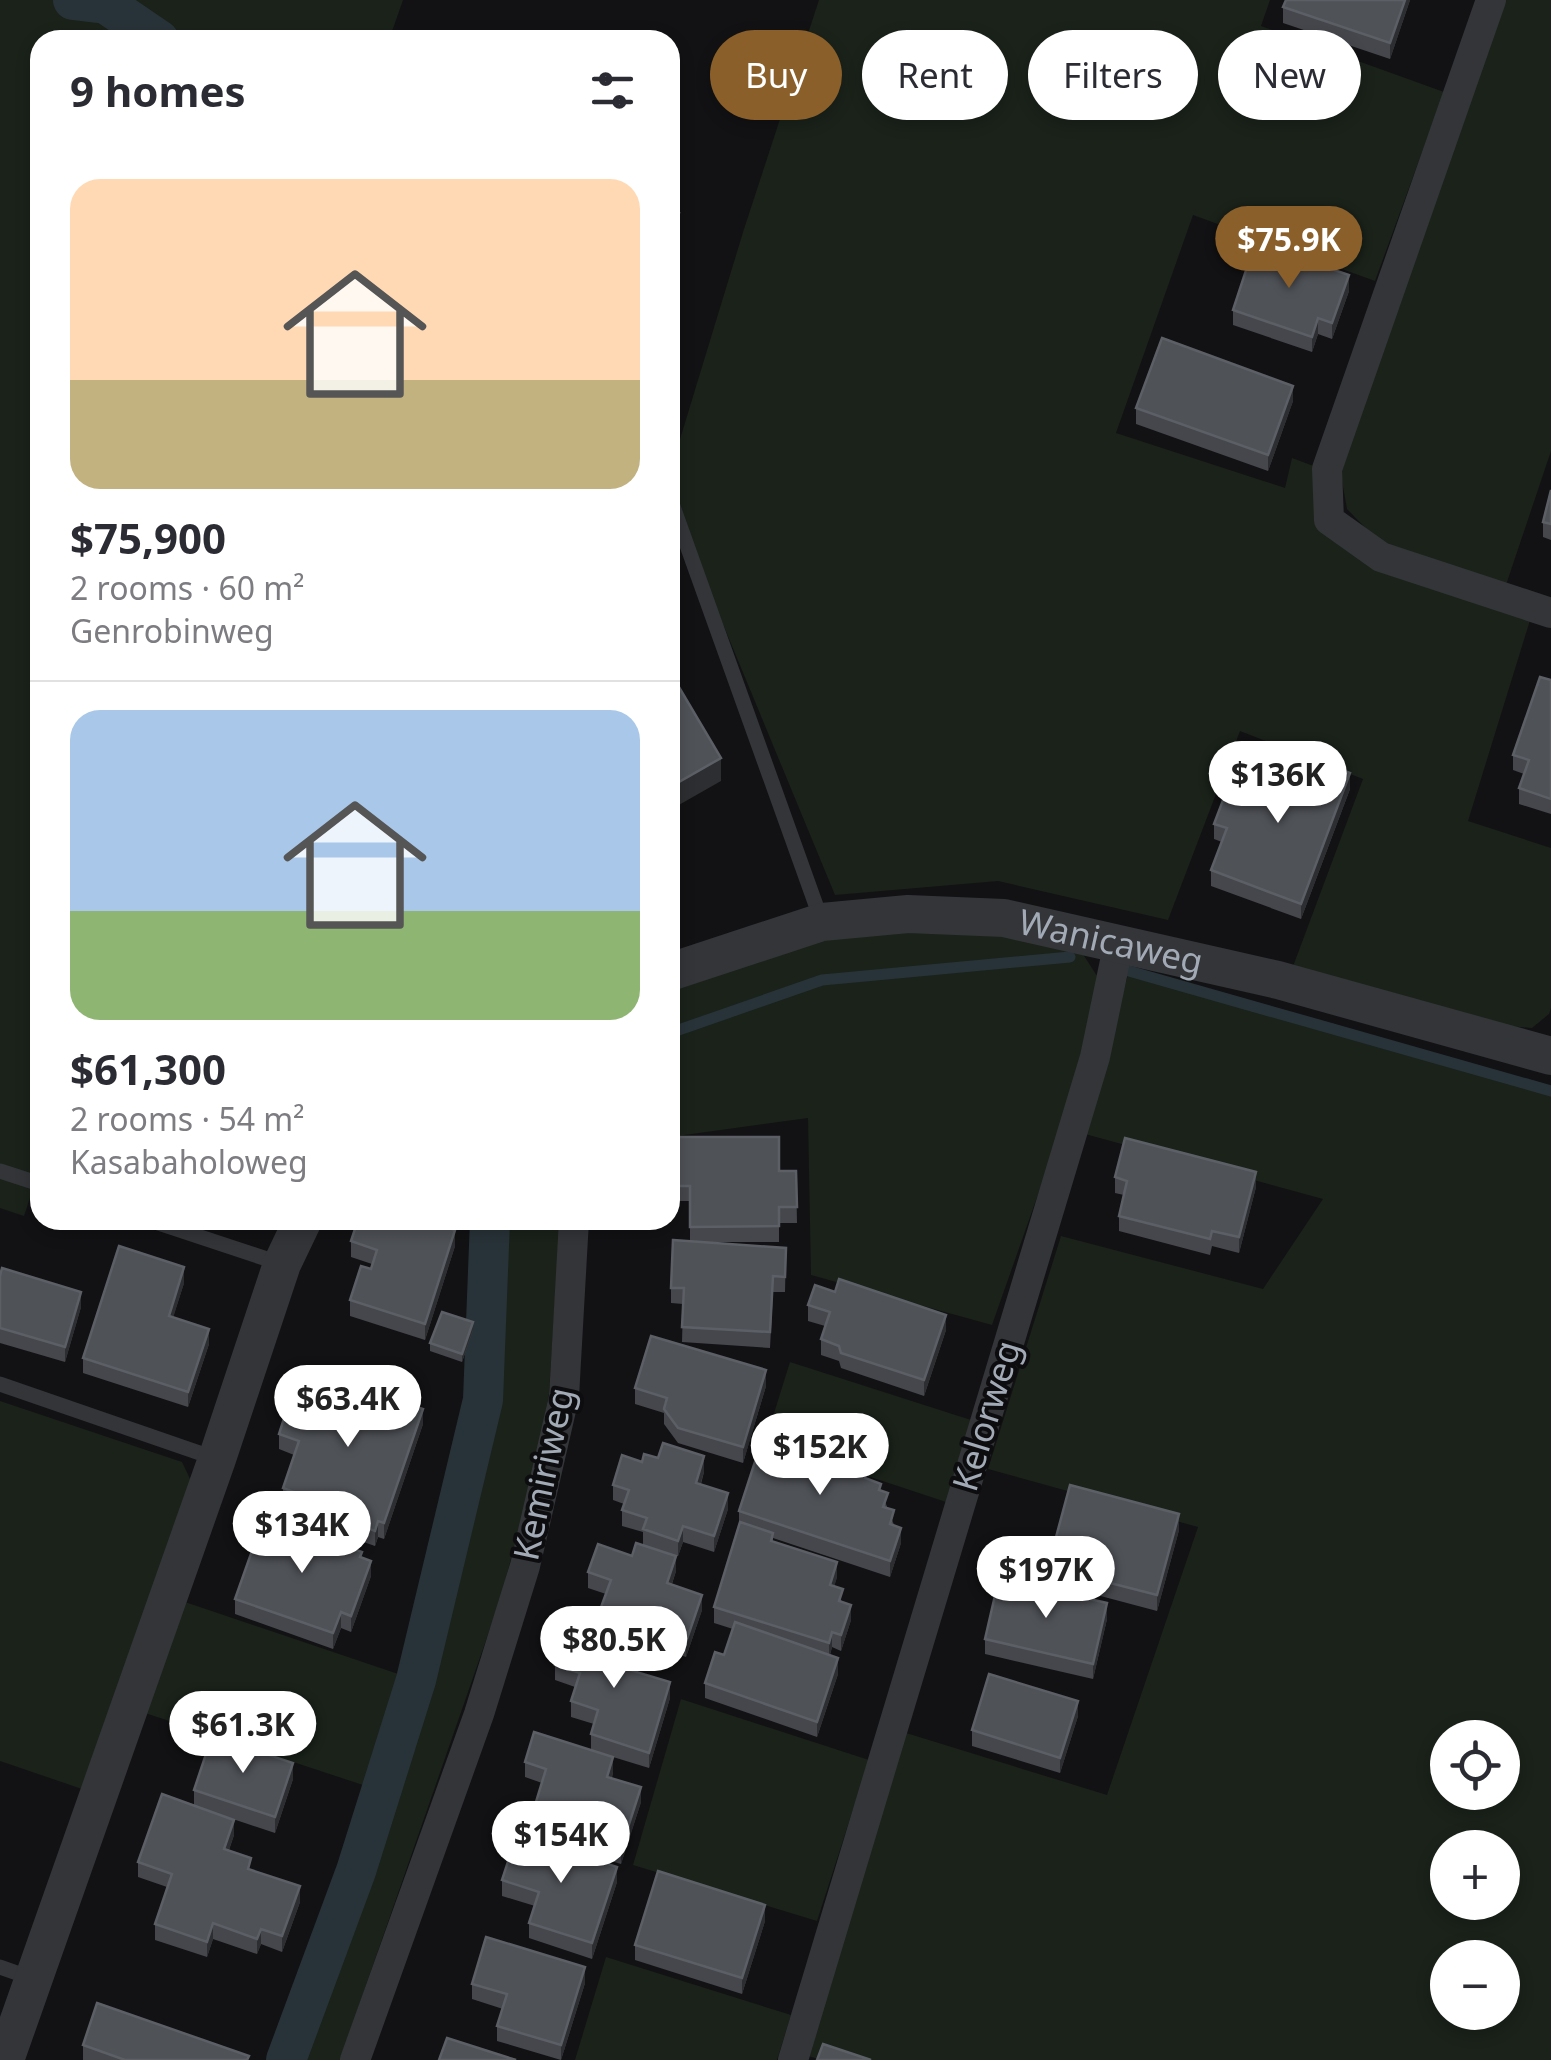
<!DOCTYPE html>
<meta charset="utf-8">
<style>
:root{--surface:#fff;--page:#f2f2f3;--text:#2b2b33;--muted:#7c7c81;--line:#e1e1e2;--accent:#8a5f2a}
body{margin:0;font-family:"Noto Sans",sans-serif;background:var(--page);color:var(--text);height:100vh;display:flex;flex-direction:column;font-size:38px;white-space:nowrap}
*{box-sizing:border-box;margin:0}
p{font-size:32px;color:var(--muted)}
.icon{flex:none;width:55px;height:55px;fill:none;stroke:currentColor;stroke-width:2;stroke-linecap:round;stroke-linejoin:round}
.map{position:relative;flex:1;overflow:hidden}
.panel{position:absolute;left:30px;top:30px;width:650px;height:1200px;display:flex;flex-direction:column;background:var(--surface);border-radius:30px;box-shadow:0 5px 15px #0003}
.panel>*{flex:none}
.top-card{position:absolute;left:710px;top:30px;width:690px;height:90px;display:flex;gap:20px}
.fabs{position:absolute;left:1430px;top:1720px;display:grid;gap:20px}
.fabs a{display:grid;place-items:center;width:90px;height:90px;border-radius:50%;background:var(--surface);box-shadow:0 5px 15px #0003;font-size:50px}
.price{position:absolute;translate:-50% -85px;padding:0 22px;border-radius:35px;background:#fff;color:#222;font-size:32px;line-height:65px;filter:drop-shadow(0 2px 5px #0008)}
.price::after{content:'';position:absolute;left:50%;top:60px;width:30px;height:22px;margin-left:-15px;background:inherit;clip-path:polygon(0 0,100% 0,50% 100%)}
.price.selected{background:var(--accent);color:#fff}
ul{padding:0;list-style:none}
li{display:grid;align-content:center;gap:20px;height:530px;padding:0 40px}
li+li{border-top:2px solid var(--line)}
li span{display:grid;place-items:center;height:310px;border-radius:30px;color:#555}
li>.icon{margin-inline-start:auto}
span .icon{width:180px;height:180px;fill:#fffc;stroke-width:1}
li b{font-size:42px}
h2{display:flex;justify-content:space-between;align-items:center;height:120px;padding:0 40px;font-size:42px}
.tag{padding:0 35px;border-radius:45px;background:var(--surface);box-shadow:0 5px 15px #0003;font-size:35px;line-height:90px}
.tag.selected{background:var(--accent);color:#fff}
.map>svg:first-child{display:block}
.green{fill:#1a221a;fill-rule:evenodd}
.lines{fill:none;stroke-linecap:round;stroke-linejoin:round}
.stream{stroke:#283339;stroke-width:11}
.canal{stroke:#283339;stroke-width:40}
.service{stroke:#333539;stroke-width:15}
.minor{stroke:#333539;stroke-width:30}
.tertiary{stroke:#333539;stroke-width:38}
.wall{fill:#45474c}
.shaded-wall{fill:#2c2e31}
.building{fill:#4f5257;stroke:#5c6066;stroke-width:2.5}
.labels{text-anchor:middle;stroke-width:8;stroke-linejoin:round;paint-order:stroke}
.street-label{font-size:35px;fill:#a2aab6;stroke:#0d0d0f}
</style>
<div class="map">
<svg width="1551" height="2060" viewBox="0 0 1551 2060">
<rect width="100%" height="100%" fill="#121214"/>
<!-- green -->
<g class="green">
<polygon points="0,0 403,0 389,40 40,40 40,1167 24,1216 0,1208"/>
<polygon points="819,0 1270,0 1261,26 1444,92 1375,281 1193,215 1116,433 1285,488 1292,458 1319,468 1319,520 1531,617 1468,821 1551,848 1551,1008 1549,1014 1532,1028 1507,1026 1292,969 1363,779 1240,731 1168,920 998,881 835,895 670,496 670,472 744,229"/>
<polygon points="1500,0 1551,0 1551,451 1506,585 1381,544 1347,509 1339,464"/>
<polygon points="977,930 1081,951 1097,976 1092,1041 992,1325 811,1275 808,1118 670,1137 670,986 838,934"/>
<path d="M1129,971L1551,1091V2060H821L799,2053L903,1732L1107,1795L1198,1527L988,1469L1061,1236L1263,1289L1323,1199L1085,1134ZM1448,1738H1502V1792H1448ZM1448,1848H1502V1902H1448ZM1448,1958H1502V2012H1448Z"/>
<polygon points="490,1220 560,1220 549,1394 532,1480 500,1600 340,2060 286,2060 356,1871 381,1791 145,1713 182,1601 416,1680 483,1400"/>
<polygon points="790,1362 971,1420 946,1502 765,1442"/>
<polygon points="0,1401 182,1462 191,1481 82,1789 0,1761"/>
<polygon points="681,1699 869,1760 817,1921 633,1865"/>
<polygon points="606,1957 791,2015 777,2060 575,2060"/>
</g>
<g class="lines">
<!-- stream -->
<g class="stream">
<polyline points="1129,971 1551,1091"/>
<polyline points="670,1033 822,980 1070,957"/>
</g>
<!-- canal -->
<g class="canal">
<polyline points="73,0 106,4 159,40"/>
<polyline points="286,2060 356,1871 416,1680 483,1400 490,1220"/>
</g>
<!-- service -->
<g class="service">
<polyline points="670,498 822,922"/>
<polyline points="0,1171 40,1184"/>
<polyline points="149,1220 282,1264"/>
<polyline points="0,1384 217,1459"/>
<polyline points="0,1967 34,1979"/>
</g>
<!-- minor -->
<g class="minor">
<polyline points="1491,0 1327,469 1329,520 1381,557 1551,613"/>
<polyline points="355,2060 479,1714 525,1566 564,1397 574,1220"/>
<polyline points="793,2060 1095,1057 1119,942"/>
</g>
<!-- tertiary -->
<g class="tertiary">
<path id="s1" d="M670,972L822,922L908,914L1004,918L1278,980L1551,1056"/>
<polyline points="5,2060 217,1459 282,1264 303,1220"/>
</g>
</g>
<!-- wall -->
<g class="wall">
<polygon points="1286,0 1410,0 1390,59 1283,23 1283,7"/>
<polygon points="1349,291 1332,339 1318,334 1312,352 1233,325 1233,310"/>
<polygon points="1293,401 1268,471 1136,424 1136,408"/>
<polygon points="1551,490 1551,540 1543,537 1543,522"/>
<polygon points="1551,680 1551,814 1519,804 1519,788 1524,774 1513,770 1513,755"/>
<polygon points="1282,783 1350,789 1301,919 1211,886 1211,870 1222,842 1214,839 1214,824"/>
<polygon points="672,1137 779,1171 796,1171 797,1223 779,1223 779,1242 705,1242 786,1248 785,1292 773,1292 770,1348 682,1342 683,1304 671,1303 671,1288 690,1241 690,1201 673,1201"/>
<polygon points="1115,1177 1256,1187 1239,1253 1212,1246 1210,1255 1119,1231 1119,1216 1124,1195 1115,1193"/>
<polygon points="351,1241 455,1246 425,1340 350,1316 350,1300 371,1269 372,1264 351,1257"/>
<polygon points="0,1276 81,1307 65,1362 0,1343"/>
<polygon points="184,1283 173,1317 209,1344 188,1407 83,1373 83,1358"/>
<polygon points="808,1305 946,1330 924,1396 841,1368 839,1361 821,1355 821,1339 825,1326 808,1321"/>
<polygon points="473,1330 462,1362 430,1351 430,1343"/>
<polygon points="766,1386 743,1463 678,1443 664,1424 664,1413 635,1404 635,1388"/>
<polygon points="325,1395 423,1424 384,1539 378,1537 375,1546 309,1523 309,1513 283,1504 283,1488 294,1455 279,1449 279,1434"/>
<polygon points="642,1462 704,1472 701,1484 728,1509 714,1552 683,1542 678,1556 643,1545 643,1532 622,1526 622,1510 624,1504 613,1500 613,1485"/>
<polygon points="867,1479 881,1491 901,1543 890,1577 773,1538 773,1542 837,1577 834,1586 851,1620 841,1651 832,1647 830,1655 838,1674 817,1737 705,1698 705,1683 724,1655 733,1629 714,1623 714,1607 739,1526 739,1511"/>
<polygon points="1179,1530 1157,1611 1048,1582 1048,1567"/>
<polygon points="362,1558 371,1576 351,1632 341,1628 333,1649 235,1614 235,1599"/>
<polygon points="676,1571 672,1584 702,1610 686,1657 655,1647 652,1657 622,1646 622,1633 600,1626 600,1610 606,1594 588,1588 588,1572"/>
<polygon points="1107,1619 1093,1679 985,1654 985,1639"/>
<polygon points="555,1665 638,1668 637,1672 670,1698 649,1768 613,1757 613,1772 612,1778 641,1802 621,1864 570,1848 571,1829 536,1818 536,1802 542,1783 525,1777 525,1762 591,1749 591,1734 594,1724 571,1717 571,1701 575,1687 555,1680"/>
<polygon points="1078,1716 1060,1773 972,1746 972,1730"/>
<polygon points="293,1779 275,1833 197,1807 234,1835 229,1850 251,1870 300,1902 282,1952 261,1944 257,1954 213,1939 207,1957 155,1940 155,1924 167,1887 138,1877 138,1862 194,1806 194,1790"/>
<polygon points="502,1880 617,1882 592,1959 529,1938 529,1923 535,1906 502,1896"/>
<polygon points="765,1921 742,1994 635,1960 635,1945"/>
<polygon points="585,1983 561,2060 497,2041 497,2026 503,2009 472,1999 472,1984"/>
<polygon points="83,2045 249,2060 83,2060"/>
</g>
<!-- shaded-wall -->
<g class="shaded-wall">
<polygon points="1405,0 1410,0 1390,59 1390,43"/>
<polygon points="679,213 679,228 670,256 670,240"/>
<polygon points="1349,275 1349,291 1332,339 1332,323"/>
<polygon points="1318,318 1318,334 1312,352 1312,337"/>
<polygon points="1293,386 1293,401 1268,471 1268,455"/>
<polygon points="721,758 721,781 670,810 670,787"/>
<polygon points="1350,773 1350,789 1301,919 1301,904"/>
<polygon points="1256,1172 1256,1187 1239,1253 1239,1237"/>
<polygon points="455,1230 455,1246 425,1340 425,1324"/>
<polygon points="184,1267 184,1283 169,1331 169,1316"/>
<polygon points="81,1292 81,1307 65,1362 65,1347"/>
<polygon points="946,1315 946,1330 924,1396 924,1380"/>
<polygon points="473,1322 473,1330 462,1362 462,1354"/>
<polygon points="209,1329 209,1344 188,1407 188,1392"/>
<polygon points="766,1370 766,1386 743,1463 743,1447"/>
<polygon points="423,1409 423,1424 384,1539 384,1523"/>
<polygon points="704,1456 704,1472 696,1498 696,1483"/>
<polygon points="728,1493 728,1509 714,1552 714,1536"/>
<polygon points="1179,1514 1179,1530 1157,1611 1157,1595"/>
<polygon points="378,1521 378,1537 375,1546 375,1531"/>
<polygon points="683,1526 683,1542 678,1556 678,1541"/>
<polygon points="901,1528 901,1543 890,1577 890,1561"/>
<polygon points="676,1556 676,1571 667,1598 667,1583"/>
<polygon points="371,1561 371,1576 351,1632 351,1616"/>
<polygon points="837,1562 837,1577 830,1601 830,1585"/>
<polygon points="702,1595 702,1610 686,1657 686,1642"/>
<polygon points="1107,1603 1107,1619 1093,1679 1093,1664"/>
<polygon points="851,1605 851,1620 841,1651 841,1635"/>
<polygon points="341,1612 341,1628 333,1649 333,1633"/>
<polygon points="655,1631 655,1647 652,1657 652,1641"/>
<polygon points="832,1632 832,1647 829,1658 829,1643"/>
<polygon points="838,1658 838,1674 817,1737 817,1722"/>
<polygon points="670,1682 670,1698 649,1768 649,1753"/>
<polygon points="1078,1701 1078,1716 1060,1773 1060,1758"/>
<polygon points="613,1757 613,1772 607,1792 607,1777"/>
<polygon points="293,1763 293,1779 275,1833 275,1817"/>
<polygon points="641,1787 641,1802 621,1864 621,1849"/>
<polygon points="234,1820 234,1835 224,1864 224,1849"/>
<polygon points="617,1867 617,1882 592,1959 592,1943"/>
<polygon points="300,1886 300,1902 282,1952 282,1936"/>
<polygon points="765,1905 765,1921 742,1994 742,1978"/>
<polygon points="213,1923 213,1939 207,1957 207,1942"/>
<polygon points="261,1929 261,1944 257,1954 257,1939"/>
<polygon points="585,1967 585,1983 561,2060 561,2045"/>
</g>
<!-- building -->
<g class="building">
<polygon points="1286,0 1405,0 1390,43 1283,7"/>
<polygon points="670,210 679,213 670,240"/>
<polygon points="1255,243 1349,275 1332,323 1318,318 1312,337 1233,310"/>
<polygon points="1162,338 1293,386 1268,455 1136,408"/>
<polygon points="1551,490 1551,524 1543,522"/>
<polygon points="670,672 721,758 670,787"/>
<polygon points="1540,677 1551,680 1551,799 1519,788 1529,760 1513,755"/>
<polygon points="1294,752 1350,773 1301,904 1211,870 1227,828 1214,824 1236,766 1282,783"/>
<polygon points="672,1137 779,1137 779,1171 796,1171 797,1207 779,1207 779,1226 690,1227 690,1186 673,1186"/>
<polygon points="1125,1138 1256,1172 1239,1237 1212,1231 1210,1239 1119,1216 1127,1181 1115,1177"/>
<polygon points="358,1220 389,1220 412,1228 414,1220 423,1220 455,1230 425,1324 350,1300 361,1266 371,1269 377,1250 351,1241"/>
<polygon points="673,1240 786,1248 785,1277 773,1276 770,1332 682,1327 684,1288 671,1288"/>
<polygon points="119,1246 184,1267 169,1316 209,1329 188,1392 83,1358"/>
<polygon points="2,1268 81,1292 65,1347 0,1328 0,1276"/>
<polygon points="839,1279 946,1315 924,1380 841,1353 839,1346 821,1339 830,1312 808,1305 815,1285 835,1292"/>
<polygon points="442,1312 473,1322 462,1354 430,1343"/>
<polygon points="651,1336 766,1370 743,1447 678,1428 664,1409 667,1398 635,1388"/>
<polygon points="331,1377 423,1409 384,1523 378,1521 375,1531 309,1508 312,1499 283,1488 299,1441 279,1434 295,1384 325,1395"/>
<polygon points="764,1434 867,1468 865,1478 881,1484 879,1490 888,1493 883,1507 894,1510 890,1524 901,1528 890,1561 739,1511"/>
<polygon points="663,1443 704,1456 696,1483 728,1493 714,1536 683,1526 678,1541 643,1529 647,1518 622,1510 629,1490 613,1485 622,1455 642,1462 644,1454 658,1458"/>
<polygon points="1070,1485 1179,1514 1157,1595 1048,1567"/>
<polygon points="264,1517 362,1552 360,1557 371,1561 351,1616 341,1612 333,1633 235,1599"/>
<polygon points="740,1522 773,1533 771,1541 837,1562 830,1585 843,1589 839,1601 851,1605 841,1635 832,1632 829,1643 714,1607"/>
<polygon points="636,1543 676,1556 667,1583 702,1595 686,1642 655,1631 652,1641 622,1631 626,1619 600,1610 611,1580 588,1572 598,1544 632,1556"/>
<polygon points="999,1578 1107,1603 1093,1664 985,1639"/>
<polygon points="735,1622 838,1658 817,1722 705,1683 715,1652 724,1655"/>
<polygon points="565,1631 638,1653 633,1671 670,1682 649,1753 591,1734 598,1710 571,1701 580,1673 555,1665"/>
<polygon points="989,1674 1078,1701 1060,1758 972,1730"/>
<polygon points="534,1732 613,1757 607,1777 641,1787 621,1849 570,1833 575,1815 536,1802 546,1769 525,1762"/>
<polygon points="212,1736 293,1763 275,1817 194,1790"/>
<polygon points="162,1794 234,1820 224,1849 251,1858 248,1869 300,1886 282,1936 261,1929 257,1939 213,1923 207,1942 155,1924 172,1874 138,1862"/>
<polygon points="517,1834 617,1867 592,1943 529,1923 539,1892 502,1880"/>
<polygon points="658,1871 765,1905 742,1978 635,1945"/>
<polygon points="486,1937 585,1967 561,2045 497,2026 507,1994 472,1984"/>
<polygon points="97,2003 249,2056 247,2060 125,2060 83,2045"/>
<polygon points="447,2038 516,2060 439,2060"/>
<polygon points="823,2044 871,2060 817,2060"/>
</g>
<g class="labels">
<!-- street labels -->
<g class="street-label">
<text dy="12" stroke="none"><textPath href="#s1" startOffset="452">Wanicaweg</textPath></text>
<text transform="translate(987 1416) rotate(-73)" y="12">Kelorweg</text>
<text transform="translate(544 1474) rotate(-78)" y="12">Kemiriweg</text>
</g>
</g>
</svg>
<div class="fabs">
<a><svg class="icon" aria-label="locate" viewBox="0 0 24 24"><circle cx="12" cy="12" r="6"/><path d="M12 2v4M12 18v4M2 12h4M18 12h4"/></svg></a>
<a>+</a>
<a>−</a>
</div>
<b class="price selected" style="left:1289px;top:291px">$75.9K</b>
<b class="price" style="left:1278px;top:826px">$136K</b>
<b class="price" style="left:348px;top:1450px">$63.4K</b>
<b class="price" style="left:820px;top:1498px">$152K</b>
<b class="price" style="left:302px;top:1576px">$134K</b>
<b class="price" style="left:1046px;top:1621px">$197K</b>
<b class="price" style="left:614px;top:1691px">$80.5K</b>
<b class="price" style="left:243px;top:1776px">$61.3K</b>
<b class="price" style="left:561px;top:1886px">$154K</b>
<div class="top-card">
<a class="tag selected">Buy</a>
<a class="tag">Rent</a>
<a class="tag">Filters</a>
<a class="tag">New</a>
</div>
<section class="panel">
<h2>9 homes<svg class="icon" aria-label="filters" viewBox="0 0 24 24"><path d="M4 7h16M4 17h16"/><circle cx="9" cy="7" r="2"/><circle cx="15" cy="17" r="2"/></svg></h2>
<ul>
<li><span style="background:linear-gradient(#ffd9b3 65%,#c2b280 0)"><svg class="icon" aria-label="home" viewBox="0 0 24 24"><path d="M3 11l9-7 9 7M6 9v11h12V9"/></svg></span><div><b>$75,900</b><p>2 rooms · 60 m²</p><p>Genrobinweg</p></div></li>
<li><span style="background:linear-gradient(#a9c7e8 65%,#8fb573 0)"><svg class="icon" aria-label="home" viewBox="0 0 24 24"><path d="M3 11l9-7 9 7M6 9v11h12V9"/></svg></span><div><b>$61,300</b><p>2 rooms · 54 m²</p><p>Kasabaholoweg</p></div></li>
</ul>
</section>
</div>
